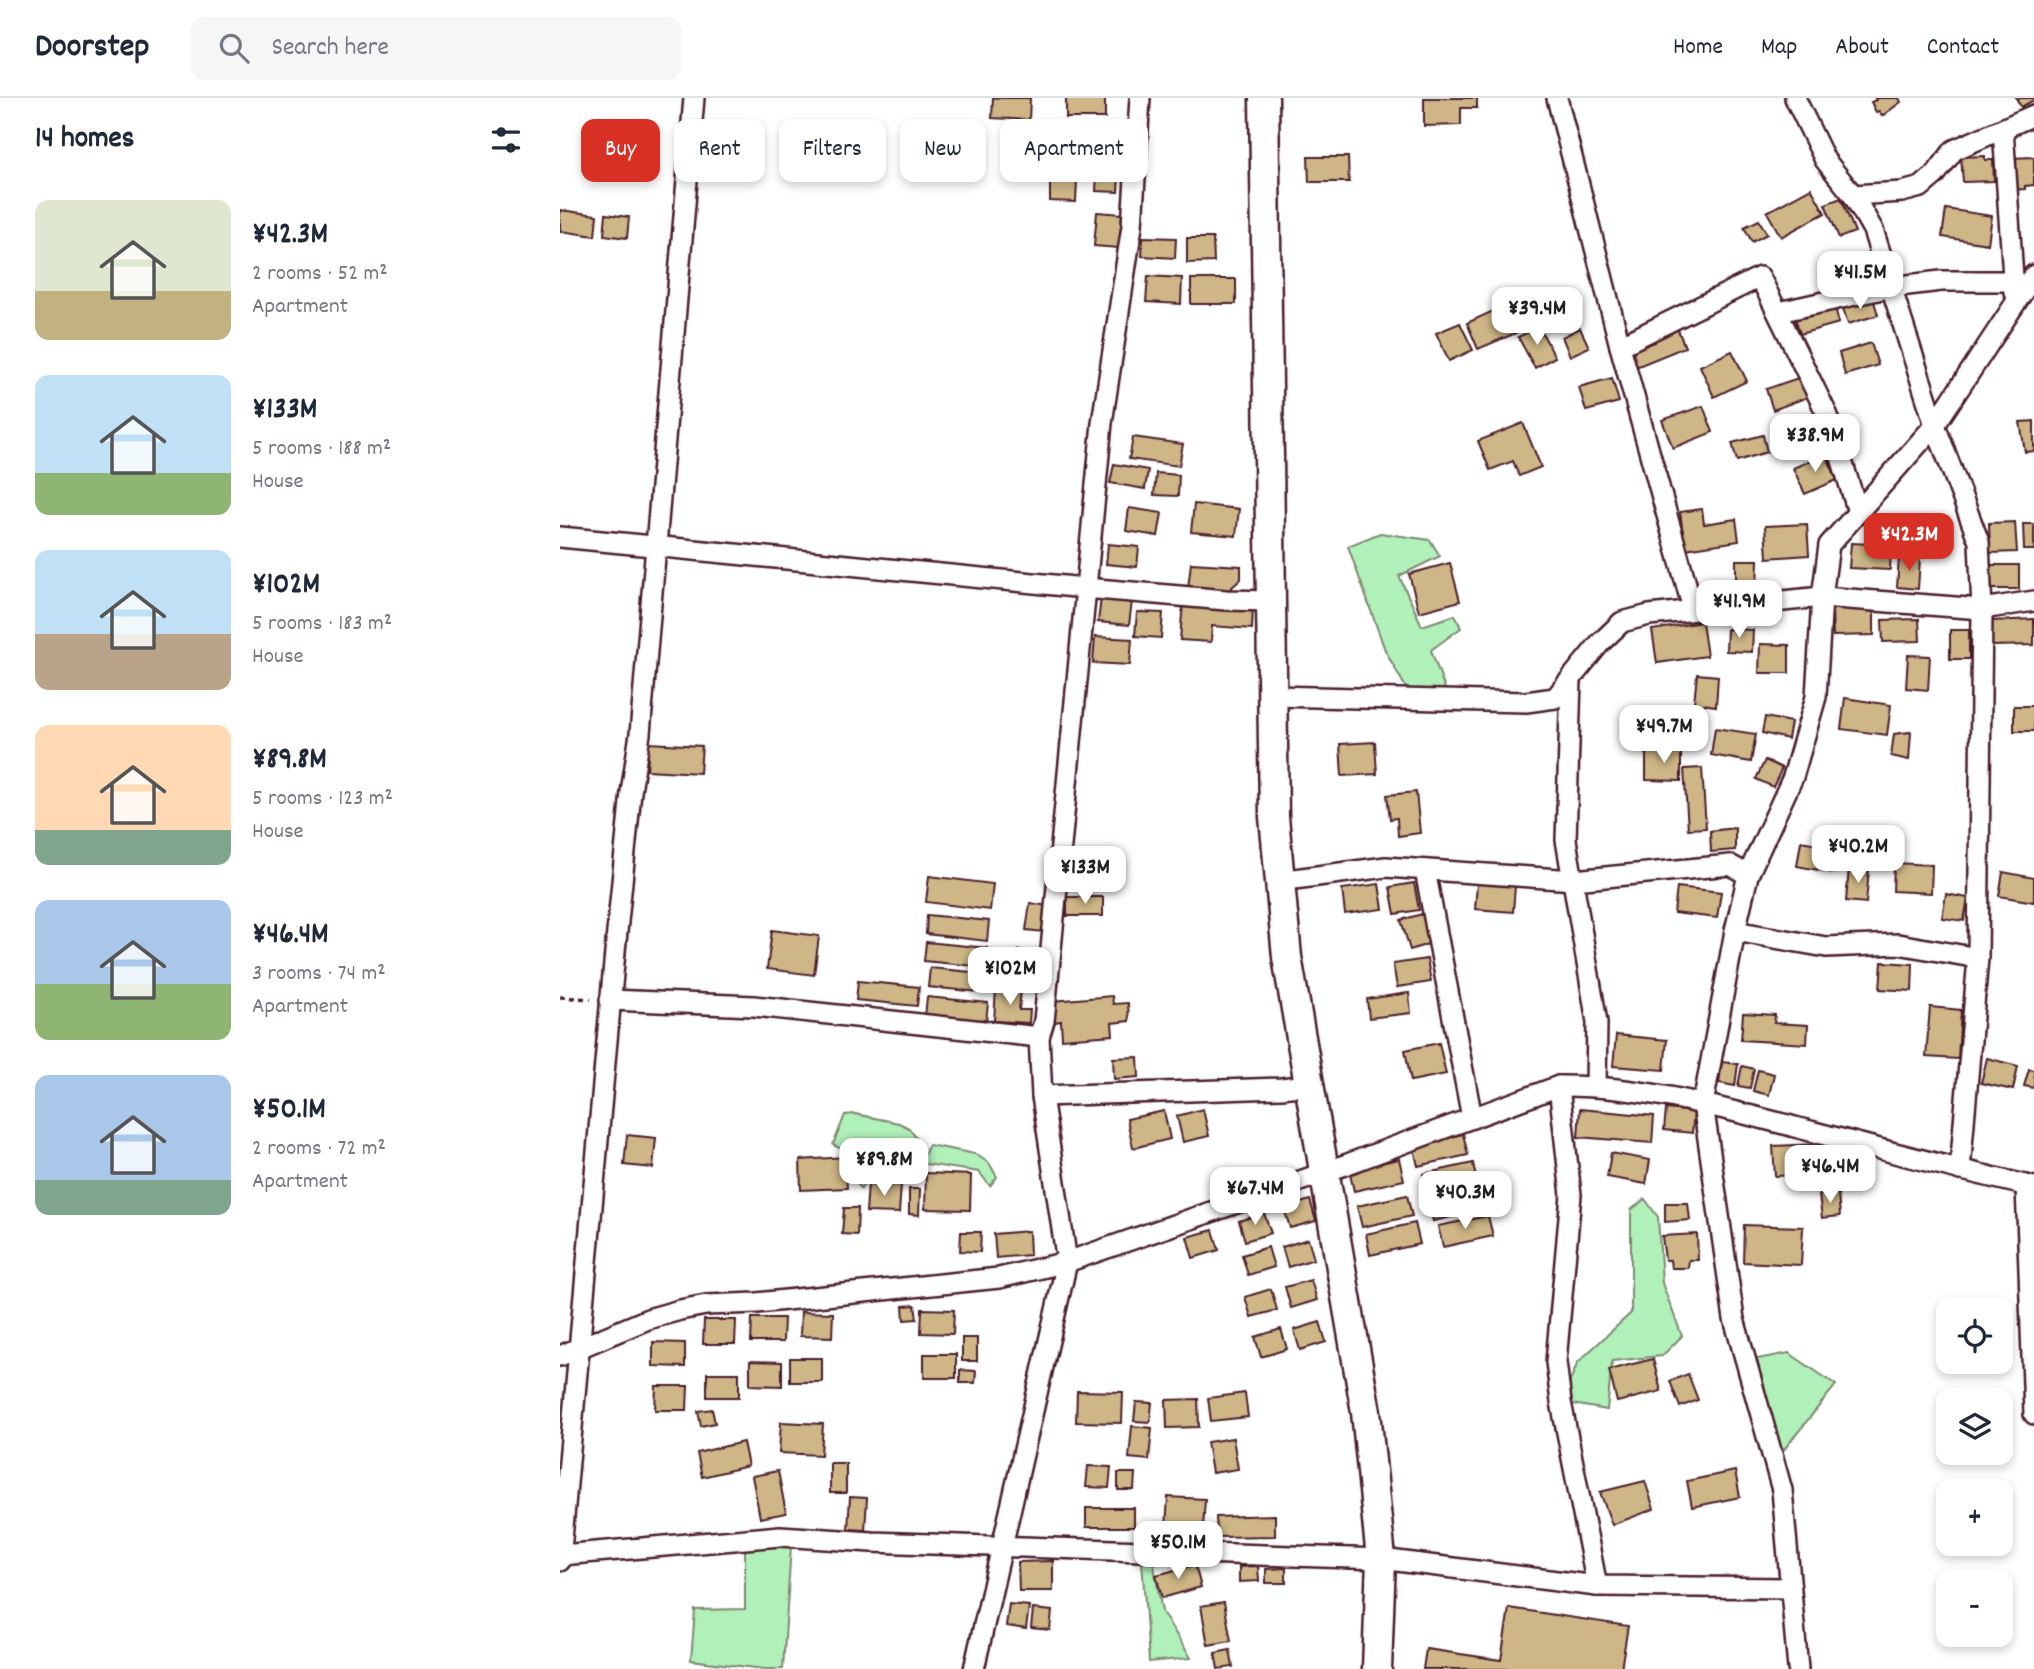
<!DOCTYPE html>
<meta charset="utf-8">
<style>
:root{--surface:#fff;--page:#f6f6f7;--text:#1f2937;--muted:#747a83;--line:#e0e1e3;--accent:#d93025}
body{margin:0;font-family:Dekko,sans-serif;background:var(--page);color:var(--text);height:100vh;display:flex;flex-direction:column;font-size:26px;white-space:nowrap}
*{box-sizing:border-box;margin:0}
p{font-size:23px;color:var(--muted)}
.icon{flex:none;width:38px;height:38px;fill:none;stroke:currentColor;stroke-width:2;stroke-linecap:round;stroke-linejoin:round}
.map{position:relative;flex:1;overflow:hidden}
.panel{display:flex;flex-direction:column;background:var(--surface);width:560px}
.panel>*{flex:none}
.guide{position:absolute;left:21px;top:21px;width:665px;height:63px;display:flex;gap:14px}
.buttons{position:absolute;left:1376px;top:1199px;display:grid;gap:14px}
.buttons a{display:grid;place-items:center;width:77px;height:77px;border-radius:14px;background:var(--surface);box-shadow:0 4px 10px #0003;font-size:35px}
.price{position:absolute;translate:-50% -60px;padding:0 16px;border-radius:14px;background:#fff;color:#222;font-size:23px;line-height:46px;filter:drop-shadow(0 2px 4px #0008)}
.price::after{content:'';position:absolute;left:50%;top:42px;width:21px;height:16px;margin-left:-10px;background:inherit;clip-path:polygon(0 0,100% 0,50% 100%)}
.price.on{background:var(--accent);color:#fff}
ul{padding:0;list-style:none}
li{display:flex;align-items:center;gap:21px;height:175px;padding:0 35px}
li span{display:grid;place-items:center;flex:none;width:196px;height:140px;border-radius:14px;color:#555}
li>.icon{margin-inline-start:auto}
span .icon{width:84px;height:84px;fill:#fffc;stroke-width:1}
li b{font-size:30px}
h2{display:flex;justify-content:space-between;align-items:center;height:84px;padding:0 35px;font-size:30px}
.tag{padding:0 24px;border-radius:14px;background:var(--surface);box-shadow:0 4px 10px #0003;font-size:24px;line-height:63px}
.tag.on{background:var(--accent);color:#fff}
header{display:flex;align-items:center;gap:42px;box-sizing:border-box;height:98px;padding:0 35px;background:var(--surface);border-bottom:2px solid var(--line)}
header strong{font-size:33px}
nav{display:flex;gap:38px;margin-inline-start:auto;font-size:24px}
.search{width:490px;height:63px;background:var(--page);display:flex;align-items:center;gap:18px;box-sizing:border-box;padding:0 24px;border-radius:14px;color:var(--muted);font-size:26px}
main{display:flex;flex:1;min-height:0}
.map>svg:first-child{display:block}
.green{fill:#b0f0b9;stroke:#7d8872;stroke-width:2}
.building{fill:#ceb686;stroke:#4a1f2b;stroke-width:2}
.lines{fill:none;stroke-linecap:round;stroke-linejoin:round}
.street-casing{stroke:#4a1f2b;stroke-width:24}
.secondary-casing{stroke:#4a1f2b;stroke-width:33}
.path{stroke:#4a1f2b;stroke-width:3.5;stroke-dasharray:5 5;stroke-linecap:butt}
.street{stroke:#fff;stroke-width:19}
.secondary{stroke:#fff;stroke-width:28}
</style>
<header>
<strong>Doorstep</strong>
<div class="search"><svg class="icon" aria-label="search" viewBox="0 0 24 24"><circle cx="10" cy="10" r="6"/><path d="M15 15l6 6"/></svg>Search here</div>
<nav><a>Home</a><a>Map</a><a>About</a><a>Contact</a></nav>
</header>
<main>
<section class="panel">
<h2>14 homes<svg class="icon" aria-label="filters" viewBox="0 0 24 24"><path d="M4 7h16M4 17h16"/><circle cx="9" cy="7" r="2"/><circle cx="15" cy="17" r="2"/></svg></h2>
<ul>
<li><span style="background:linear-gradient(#dfe7d0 65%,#c2b280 0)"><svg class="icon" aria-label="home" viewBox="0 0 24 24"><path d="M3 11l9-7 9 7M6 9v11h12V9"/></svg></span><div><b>¥42.3M</b><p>2 rooms · 52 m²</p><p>Apartment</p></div></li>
<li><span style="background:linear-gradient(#bfe0f5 70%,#8fb573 0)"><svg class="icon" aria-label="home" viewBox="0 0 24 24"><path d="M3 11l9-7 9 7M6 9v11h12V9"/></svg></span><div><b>¥133M</b><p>5 rooms · 188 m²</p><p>House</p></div></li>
<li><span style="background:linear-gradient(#bfe0f5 60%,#b9a48a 0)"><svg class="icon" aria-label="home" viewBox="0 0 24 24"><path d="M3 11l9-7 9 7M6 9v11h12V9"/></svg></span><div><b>¥102M</b><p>5 rooms · 183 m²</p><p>House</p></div></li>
<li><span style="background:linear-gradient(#ffd9b3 75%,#7fa58c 0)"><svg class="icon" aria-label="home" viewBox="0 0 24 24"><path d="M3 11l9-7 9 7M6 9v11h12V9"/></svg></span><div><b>¥89.8M</b><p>5 rooms · 123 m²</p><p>House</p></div></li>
<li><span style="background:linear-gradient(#a9c7e8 60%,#8fb573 0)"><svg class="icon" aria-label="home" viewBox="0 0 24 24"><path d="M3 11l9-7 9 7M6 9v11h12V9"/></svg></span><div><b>¥46.4M</b><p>3 rooms · 74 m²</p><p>Apartment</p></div></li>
<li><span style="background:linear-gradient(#a9c7e8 75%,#7fa58c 0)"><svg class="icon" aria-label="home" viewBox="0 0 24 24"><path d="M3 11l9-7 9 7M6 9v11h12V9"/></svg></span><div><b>¥50.1M</b><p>2 rooms · 72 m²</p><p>Apartment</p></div></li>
</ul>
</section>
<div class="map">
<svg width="1474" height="1571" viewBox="0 0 1474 1571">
<rect width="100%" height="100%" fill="#fff"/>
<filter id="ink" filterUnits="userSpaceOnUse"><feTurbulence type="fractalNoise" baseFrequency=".0143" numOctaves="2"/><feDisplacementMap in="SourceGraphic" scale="14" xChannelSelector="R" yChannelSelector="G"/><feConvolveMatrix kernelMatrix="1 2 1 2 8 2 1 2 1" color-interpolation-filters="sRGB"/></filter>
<g filter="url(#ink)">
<!-- green -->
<g class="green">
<polygon points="820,435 870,442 880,458 839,478 862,528 895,517 901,530 871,552 889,602 847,592 825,552 788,448"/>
<polygon points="295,1016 339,1025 349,1030 356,1040 353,1051 331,1047 316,1049 309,1065 316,1073 306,1080 301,1091 295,1082 294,1057 273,1047 285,1017"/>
<polygon points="369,1047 415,1056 429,1065 437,1079 430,1088 419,1074 359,1065"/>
<polygon points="1085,1101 1098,1119 1102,1185 1122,1238 1102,1258 1052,1263 1047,1312 1001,1304 1018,1264 1071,1215 1071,1112"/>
<polygon points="1229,1255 1276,1287 1214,1364 1186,1263"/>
<polygon points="231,1448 223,1571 204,1571 131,1562 135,1512 185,1511 185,1451"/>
<polygon points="582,1462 593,1462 602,1514 631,1560 589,1564"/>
</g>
<!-- building -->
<g class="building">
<polygon points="433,0 470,0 469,22 432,20"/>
<rect x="506" y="0" width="39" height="20"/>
<polygon points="864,0 917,0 917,10 901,10 901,27 864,28"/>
<polygon points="1315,0 1339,0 1341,4 1322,18 1319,13 1316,14 1311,4 1316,2"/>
<polygon points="1456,0 1474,0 1474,2 1461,9"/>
<polygon points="1425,58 1425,62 1433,62 1434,83 1403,84 1401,59"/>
<polygon points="748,59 788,59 789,84 749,84"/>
<polygon points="1474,59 1474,87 1465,88 1465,91 1452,92 1450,60"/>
<polygon points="537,76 559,78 558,94 536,93"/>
<polygon points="490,80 517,81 516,104 490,103"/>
<polygon points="1251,90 1265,115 1221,139 1207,114"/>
<polygon points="1281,100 1295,134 1279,140 1265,106"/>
<polygon points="1386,111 1432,118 1428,146 1382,139"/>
<polygon points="0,112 37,117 35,138 0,133"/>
<polygon points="537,114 562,116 559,150 534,148"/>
<polygon points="46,116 69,119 67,140 44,137"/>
<polygon points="1199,122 1207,136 1192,144 1184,129"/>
<polygon points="583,139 616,140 615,160 582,158"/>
<polygon points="627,140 653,140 654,164 627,165"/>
<polygon points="1303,157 1310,177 1282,187 1275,167"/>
<polygon points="588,178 622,180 621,206 586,204"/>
<rect x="631" y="181" width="45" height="25"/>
<polygon points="1313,200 1318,217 1288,226 1282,207"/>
<polygon points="1274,205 1279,225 1240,236 1234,216"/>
<polygon points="944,208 956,235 918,251 907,225"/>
<polygon points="900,225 913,252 889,263 876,235"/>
<polygon points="1116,227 1125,249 1076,269 1070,254 1095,244 1092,236"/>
<polygon points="979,229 995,259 975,270 958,239"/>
<polygon points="1020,230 1029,249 1010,258 1002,239"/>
<polygon points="1311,245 1318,267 1285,277 1279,255"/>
<polygon points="1172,253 1187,283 1154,299 1140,268"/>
<polygon points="1241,279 1248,299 1213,312 1206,291"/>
<polygon points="1052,280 1059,304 1026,313 1019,289"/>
<polygon points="1143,308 1153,334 1113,350 1102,322"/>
<polygon points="1474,323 1474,353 1465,354 1460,324"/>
<polygon points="963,325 981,369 959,378 953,363 930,372 918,343"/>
<polygon points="1203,337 1207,354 1177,363 1172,345"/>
<polygon points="573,339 623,346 619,368 569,361"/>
<polygon points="1266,356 1277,382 1245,396 1233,370"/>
<polygon points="554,366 588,372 585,391 550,385"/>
<polygon points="596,375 619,377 618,398 594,397"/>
<polygon points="634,406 679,411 676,438 631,434"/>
<polygon points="569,410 602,415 598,438 566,433"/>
<polygon points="1142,411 1144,426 1176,421 1179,443 1125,451 1120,414"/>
<polygon points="1455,424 1457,454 1430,455 1429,425"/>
<polygon points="1247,426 1249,457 1207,460 1205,428"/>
<polygon points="1463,426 1474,426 1474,452 1464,452"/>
<polygon points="1291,445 1331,447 1330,472 1289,470"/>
<polygon points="548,446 579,449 577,469 546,466"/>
<polygon points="1339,459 1360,460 1358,491 1337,489"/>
<polygon points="1176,462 1198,462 1197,491 1176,490"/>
<polygon points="631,465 681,468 681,481 669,492 628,490"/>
<polygon points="890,465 900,503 859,514 849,476"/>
<rect x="1431" y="467" width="28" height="24"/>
<polygon points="541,500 572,503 569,527 538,524"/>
<polygon points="623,503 693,508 692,531 652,528 651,544 620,542"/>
<polygon points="1314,510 1314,537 1273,538 1272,511"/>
<polygon points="577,514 603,515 601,540 575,538"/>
<polygon points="1359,521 1360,543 1323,544 1322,522"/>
<polygon points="1474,521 1474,547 1432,548 1431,523"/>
<polygon points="1142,524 1147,558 1097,565 1092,532"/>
<polygon points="1167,531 1193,532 1192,554 1166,553"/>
<rect x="1390" y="532" width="19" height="29"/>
<polygon points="535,539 572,541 570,567 533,565"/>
<polygon points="1200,546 1229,547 1229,575 1199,575"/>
<polygon points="1348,557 1370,558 1368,592 1346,590"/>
<polygon points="1137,576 1158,578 1156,608 1134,605"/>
<polygon points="1285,600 1331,607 1327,637 1281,631"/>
<rect x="1454" y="608" width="20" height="25"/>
<polygon points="1114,616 1136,618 1137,639 1114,637"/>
<polygon points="1205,619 1231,624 1228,641 1202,635"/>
<polygon points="1155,630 1196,636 1191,664 1151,657"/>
<polygon points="1351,634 1349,662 1331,658 1334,636"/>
<polygon points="815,644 817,676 782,678 780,646"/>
<polygon points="89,645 142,648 140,675 87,672"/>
<polygon points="1086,651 1121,651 1121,683 1086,682"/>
<polygon points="1205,662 1222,670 1213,689 1196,681"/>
<polygon points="1142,670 1146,730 1128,731 1124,671"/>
<polygon points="856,694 860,735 838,738 837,720 830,721 827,697"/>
<polygon points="1175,730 1175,752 1151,754 1150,733"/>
<polygon points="1241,743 1279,750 1274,775 1237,768"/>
<polygon points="1334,765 1372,767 1371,795 1333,793"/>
<polygon points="1289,770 1309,771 1306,805 1286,803"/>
<polygon points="1443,774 1474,780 1474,804 1439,798"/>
<polygon points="369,778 433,786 430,812 366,804"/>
<polygon points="854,785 859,812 835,816 830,789"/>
<polygon points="917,785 955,788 953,814 915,811"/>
<polygon points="819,786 823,811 785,816 782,791"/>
<polygon points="1117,789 1161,794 1157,820 1114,815"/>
<polygon points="1386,796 1408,800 1404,823 1382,820"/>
<rect x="507" y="799" width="36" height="19"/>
<polygon points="470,805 488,808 484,834 466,832"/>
<polygon points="862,816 871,845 850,852 841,822"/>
<polygon points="367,817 429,823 427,843 366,836"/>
<polygon points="212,832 259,838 254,877 207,871"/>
<polygon points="366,844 427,850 425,869 364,863"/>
<polygon points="459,852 481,859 473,887 450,880"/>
<polygon points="867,861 871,884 837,889 833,866"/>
<polygon points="1322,864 1353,866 1352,893 1320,891"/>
<polygon points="370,870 431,876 430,895 368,889"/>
<polygon points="298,883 359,889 357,908 296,902"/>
<polygon points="436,890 461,891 459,912 470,912 469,925 434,923"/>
<polygon points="849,895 851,915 809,920 807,901"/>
<polygon points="552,898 553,906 568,905 569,923 552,925 553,937 502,941 501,923 495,924 493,903"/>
<polygon points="367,899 428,905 426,924 365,918"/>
<polygon points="1370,909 1401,912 1398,961 1366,959"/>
<polygon points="1183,915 1215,917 1214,925 1248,927 1247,946 1181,942"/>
<polygon points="1056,937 1107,942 1104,972 1053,968"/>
<polygon points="879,945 886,976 851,983 845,952"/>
<polygon points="578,959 579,979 554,981 553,960"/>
<polygon points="1427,960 1458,968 1453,992 1421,985"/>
<polygon points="1162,964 1178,966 1175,988 1159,985"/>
<polygon points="1182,968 1194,971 1190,990 1178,988"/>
<polygon points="1469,971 1474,972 1474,990 1464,988"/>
<polygon points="1198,972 1214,976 1209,997 1193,993"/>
<polygon points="643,1011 649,1038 623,1044 617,1018"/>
<polygon points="1020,1011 1094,1018 1092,1045 1018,1039"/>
<polygon points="1106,1011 1134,1014 1132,1035 1104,1032"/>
<polygon points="604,1013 610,1041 573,1050 567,1021"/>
<polygon points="903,1036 908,1057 858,1068 853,1047"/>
<polygon points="67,1037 96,1040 93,1070 64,1067"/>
<polygon points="1259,1046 1260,1076 1215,1078 1213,1048"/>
<polygon points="318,1054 335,1056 332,1075 316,1073"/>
<polygon points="1051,1055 1090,1062 1086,1086 1047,1079"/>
<polygon points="285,1059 287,1090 241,1092 240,1062"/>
<polygon points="839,1061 844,1082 794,1093 789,1072"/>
<polygon points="913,1065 917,1086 867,1097 863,1076"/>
<polygon points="366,1075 411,1077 410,1112 365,1111"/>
<polygon points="308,1086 341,1087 339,1115 306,1114"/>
<polygon points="349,1091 360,1091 359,1117 349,1116"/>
<polygon points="918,1091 923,1112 873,1123 868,1102"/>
<polygon points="1278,1095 1280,1118 1262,1120 1259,1097"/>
<polygon points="847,1097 852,1118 802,1129 797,1108"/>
<polygon points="750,1102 756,1123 730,1130 724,1110"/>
<polygon points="1105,1105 1128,1105 1130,1122 1105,1124"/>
<polygon points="284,1110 298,1110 297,1137 282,1136"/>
<polygon points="704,1115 711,1135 685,1143 679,1123"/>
<polygon points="928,1118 933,1138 883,1149 878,1128"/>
<polygon points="855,1125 860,1146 810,1157 806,1136"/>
<polygon points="1184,1127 1243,1129 1241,1167 1183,1164"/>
<polygon points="653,1132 659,1152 633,1160 627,1139"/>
<polygon points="469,1133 470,1157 436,1160 434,1136"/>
<polygon points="401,1134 421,1134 420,1154 400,1153"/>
<polygon points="1137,1136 1138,1162 1129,1162 1128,1170 1111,1170 1110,1162 1105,1162 1102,1138"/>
<polygon points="748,1141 754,1161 728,1169 722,1149"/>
<polygon points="708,1149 714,1169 688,1177 682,1157"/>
<polygon points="751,1182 757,1202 731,1210 725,1189"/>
<polygon points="711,1191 717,1212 691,1219 685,1199"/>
<polygon points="355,1207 357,1221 344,1222 343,1208"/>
<polygon points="362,1211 394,1212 393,1236 361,1235"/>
<polygon points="241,1214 273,1215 272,1239 240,1238"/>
<polygon points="192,1220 224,1220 223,1244 191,1244"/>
<polygon points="144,1222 176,1222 175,1246 143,1246"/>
<polygon points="760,1224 766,1244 740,1252 734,1232"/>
<polygon points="721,1231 727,1251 701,1259 695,1239"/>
<rect x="402" y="1240" width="15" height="23"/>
<polygon points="93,1244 125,1245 125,1269 93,1268"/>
<rect x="364" y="1256" width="32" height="24"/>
<rect x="230" y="1260" width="32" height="24"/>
<polygon points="1093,1261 1101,1293 1057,1304 1049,1272"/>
<polygon points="190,1263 222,1264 222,1288 190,1287"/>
<polygon points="400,1272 416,1273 415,1285 400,1285"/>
<rect x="147" y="1275" width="32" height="24"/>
<polygon points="1128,1276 1138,1302 1120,1309 1110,1283"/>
<polygon points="96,1288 128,1288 127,1312 95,1312"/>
<polygon points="517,1293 563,1294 562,1325 516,1324"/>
<polygon points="685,1295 688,1319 651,1323 648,1300"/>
<polygon points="638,1301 639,1329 607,1330 606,1302"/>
<polygon points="576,1304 592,1305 590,1324 574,1323"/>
<polygon points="152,1311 155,1325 141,1328 138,1313"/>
<polygon points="221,1324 263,1326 261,1357 219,1355"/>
<polygon points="572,1328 592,1330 589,1362 569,1360"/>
<polygon points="673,1340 678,1371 652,1375 647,1344"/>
<polygon points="183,1344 188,1368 142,1379 137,1355"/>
<rect x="270" y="1365" width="16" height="30"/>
<polygon points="528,1368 551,1369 549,1390 526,1389"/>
<polygon points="218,1373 226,1415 200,1420 192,1378"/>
<polygon points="1175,1373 1180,1399 1132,1409 1127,1383"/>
<polygon points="558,1375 575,1375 574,1392 558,1392"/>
<polygon points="1085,1383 1094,1411 1052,1427 1040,1394"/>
<polygon points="290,1399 307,1400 305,1432 288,1431"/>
<polygon points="608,1399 645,1401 643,1431 606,1429"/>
<rect x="526" y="1410" width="48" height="19"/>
<polygon points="715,1417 715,1438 657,1439 656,1419"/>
<polygon points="493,1463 493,1493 459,1493 458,1464"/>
<polygon points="635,1467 641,1489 602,1500 596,1477"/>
<polygon points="698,1468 699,1483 679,1484 679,1469"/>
<polygon points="726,1470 726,1485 706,1485 706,1471"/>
<polygon points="664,1504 671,1543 648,1547 641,1508"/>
<polygon points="449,1506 469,1508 466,1531 446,1528"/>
<polygon points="949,1510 1068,1528 1061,1571 863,1571 866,1551 941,1562"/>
<polygon points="473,1511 492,1513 490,1532 471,1530"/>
<polygon points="670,1552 673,1569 658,1571 655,1555"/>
</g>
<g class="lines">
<!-- street casing -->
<g class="street-casing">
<g id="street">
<polyline points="997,0 1060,248 1133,511"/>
<polyline points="1235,0 1265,62 1293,97 1313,132 1375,327 1419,444 1422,511 1418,860 1400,1072"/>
<polyline points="1443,31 1454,194"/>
<polyline points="1293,97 1342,94 1361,89 1375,77 1394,52 1474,17"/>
<polyline points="1219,214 1331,189 1381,183 1452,183"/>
<polyline points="1060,248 1200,179 1268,318 1298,414"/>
<polyline points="0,439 525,490 666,502 712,503"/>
<polyline points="1011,582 1006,742 1037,924 1036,988"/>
<polyline points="713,598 966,604 995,600 1040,545 1062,524 1089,517 1262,499 1422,511 1474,503"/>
<polyline points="865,772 912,1020"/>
<polyline points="719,783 826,769 1014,782 1170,767 1188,777"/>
<polyline points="1175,833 1266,849 1338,846 1418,860"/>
<polyline points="50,902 194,908 479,939"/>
<polyline points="999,988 1011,1097 996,1264 1001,1304 1037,1488"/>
<polyline points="482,998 721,990 748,987"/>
<polyline points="1466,1087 1474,1316"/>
<path d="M0,1258L88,1221L120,1212L146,1207L197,1205L439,1180L507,1164L763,1075L999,988C1079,987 1158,1009 1235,1029C1315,1050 1394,1071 1474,1089"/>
<polyline points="1,1457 220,1438 312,1444 821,1461 1037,1488 1230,1490"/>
<polyline points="0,1463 55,854 71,694 80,636 134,0"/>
<polyline points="414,1571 507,1164 482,998 479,939 484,923 542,325 572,128 580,0"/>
<polyline points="1238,1571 1222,1392 1174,1221 1143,1006 1175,833 1188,777 1233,679 1256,599 1262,499 1269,447 1375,327 1474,177"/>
</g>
</g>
<!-- secondary casing -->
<g class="secondary-casing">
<polyline id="secondary" points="704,0 714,719 727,859 806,1314 821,1461 817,1571"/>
</g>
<!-- path -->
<polyline class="path" points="0,899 31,901"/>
<!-- street -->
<use href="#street" class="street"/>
<!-- secondary -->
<use href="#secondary" class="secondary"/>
</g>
</g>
</svg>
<div class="buttons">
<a><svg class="icon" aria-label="locate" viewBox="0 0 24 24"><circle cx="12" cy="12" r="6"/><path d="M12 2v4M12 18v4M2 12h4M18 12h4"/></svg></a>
<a><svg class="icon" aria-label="layers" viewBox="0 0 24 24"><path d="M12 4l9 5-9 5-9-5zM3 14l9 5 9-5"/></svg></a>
<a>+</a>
<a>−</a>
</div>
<b class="price" style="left:1300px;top:213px">¥41.5M</b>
<b class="price" style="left:977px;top:249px">¥39.4M</b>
<b class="price" style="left:1255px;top:376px">¥38.9M</b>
<b class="price on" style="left:1349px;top:475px">¥42.3M</b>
<b class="price" style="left:1179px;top:542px">¥41.9M</b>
<b class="price" style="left:1104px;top:667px">¥49.7M</b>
<b class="price" style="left:1298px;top:787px">¥40.2M</b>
<b class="price" style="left:525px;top:808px">¥133M</b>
<b class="price" style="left:450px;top:909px">¥102M</b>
<b class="price" style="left:324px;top:1100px">¥89.8M</b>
<b class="price" style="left:1270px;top:1107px">¥46.4M</b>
<b class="price" style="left:695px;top:1129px">¥67.4M</b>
<b class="price" style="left:905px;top:1133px">¥40.3M</b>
<b class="price" style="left:618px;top:1483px">¥50.1M</b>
<div class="guide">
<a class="tag on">Buy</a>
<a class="tag">Rent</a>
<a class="tag">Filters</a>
<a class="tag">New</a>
<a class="tag">Apartment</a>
</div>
</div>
</main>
